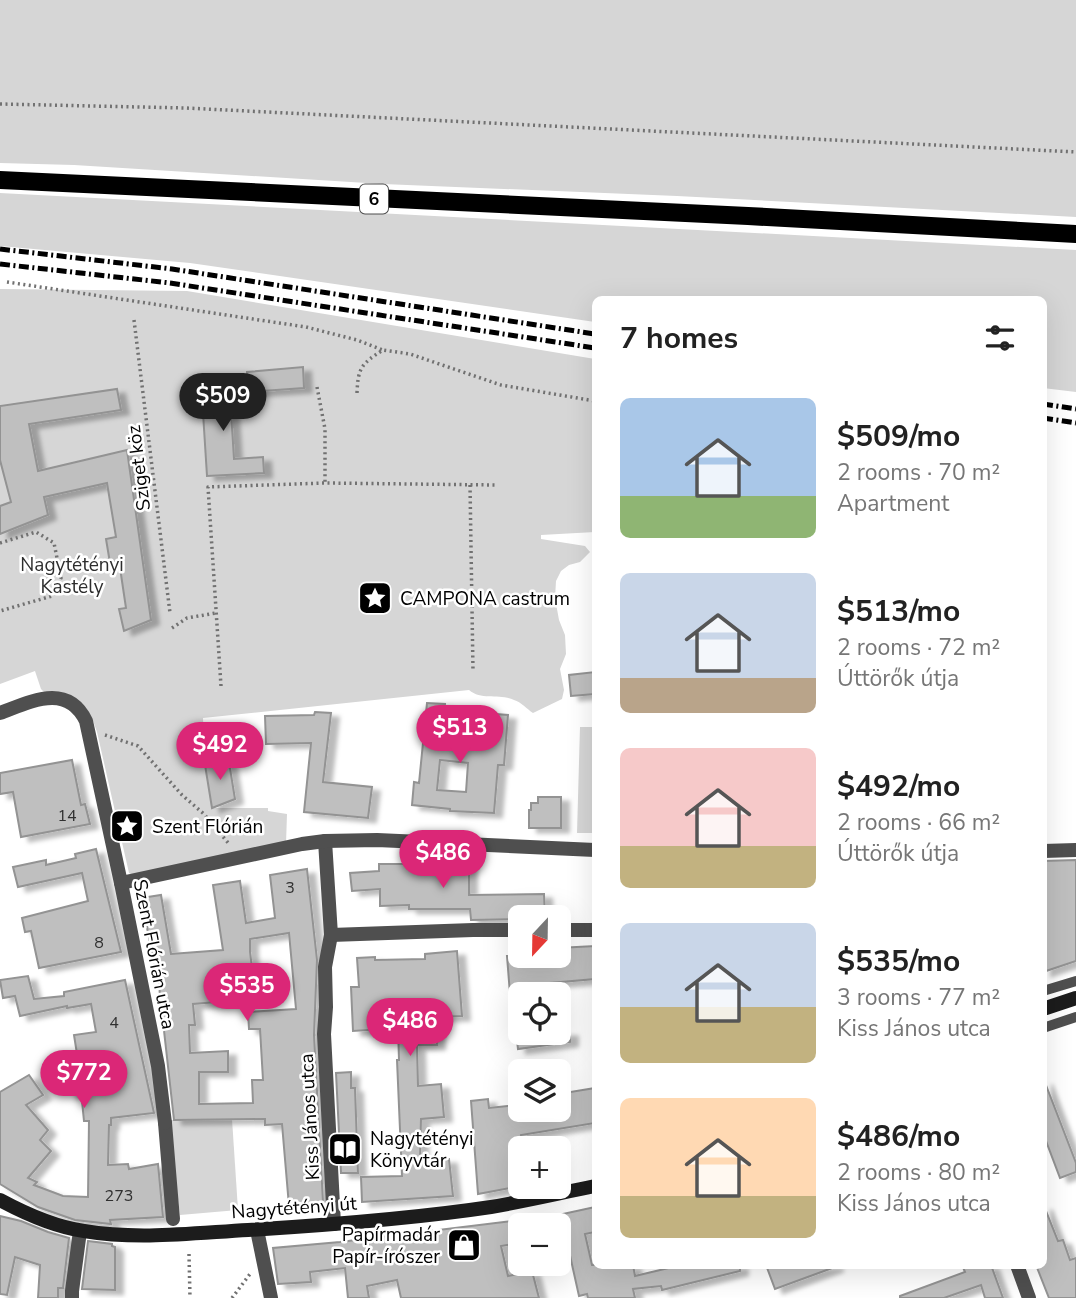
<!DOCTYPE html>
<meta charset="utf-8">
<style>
:root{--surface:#fff;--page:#f2f2f2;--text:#222;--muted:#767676;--accent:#db2777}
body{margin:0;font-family:"Nunito Sans",sans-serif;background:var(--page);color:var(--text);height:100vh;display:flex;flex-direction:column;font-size:26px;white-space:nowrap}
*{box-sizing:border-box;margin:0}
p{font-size:23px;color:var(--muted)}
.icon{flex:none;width:38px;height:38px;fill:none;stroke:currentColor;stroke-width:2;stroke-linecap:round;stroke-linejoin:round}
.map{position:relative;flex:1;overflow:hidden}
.details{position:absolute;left:592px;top:296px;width:455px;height:973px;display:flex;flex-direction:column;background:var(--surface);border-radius:10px;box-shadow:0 7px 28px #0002}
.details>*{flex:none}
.needle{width:46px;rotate:202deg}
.buttons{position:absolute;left:508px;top:905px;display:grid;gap:14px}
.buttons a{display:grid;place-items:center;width:63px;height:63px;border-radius:10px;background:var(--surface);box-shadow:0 7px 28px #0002;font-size:35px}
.price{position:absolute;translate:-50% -60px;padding:0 16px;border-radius:24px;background:var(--accent);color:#fff;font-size:23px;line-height:46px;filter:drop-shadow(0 2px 4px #0008)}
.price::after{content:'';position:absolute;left:50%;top:42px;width:21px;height:16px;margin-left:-10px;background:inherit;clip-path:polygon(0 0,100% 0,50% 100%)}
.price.on{background:#222;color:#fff}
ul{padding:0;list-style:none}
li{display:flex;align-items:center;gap:21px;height:175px;padding:0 28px}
li span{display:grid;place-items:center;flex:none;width:196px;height:140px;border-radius:10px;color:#555}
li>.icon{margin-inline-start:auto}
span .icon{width:84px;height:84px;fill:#fffc;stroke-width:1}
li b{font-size:30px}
h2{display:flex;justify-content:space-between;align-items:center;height:84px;padding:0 28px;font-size:30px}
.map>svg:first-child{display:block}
.green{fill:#d6d6d6}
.building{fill:#bfbfbf;stroke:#939393;stroke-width:2;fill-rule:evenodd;filter:url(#shadow)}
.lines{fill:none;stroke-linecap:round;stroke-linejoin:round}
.path{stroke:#717171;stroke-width:3.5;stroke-dasharray:2 3.5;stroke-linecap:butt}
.service{stroke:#4f4f4f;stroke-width:10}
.pedestrian{stroke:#4f4f4f;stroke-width:14}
.minor{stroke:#4f4f4f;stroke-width:14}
.tertiary{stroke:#4f4f4f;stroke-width:14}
.secondary{stroke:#1c1c1c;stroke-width:14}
.primary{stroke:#000;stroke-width:18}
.rail{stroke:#000;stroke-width:5;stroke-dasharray:10 3.5 2 3.5;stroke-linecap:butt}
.labels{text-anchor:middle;stroke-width:5;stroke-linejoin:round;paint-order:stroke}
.number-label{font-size:16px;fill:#303030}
.shield{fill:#fff;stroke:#4c4c4c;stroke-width:2}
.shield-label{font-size:18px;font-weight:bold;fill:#000}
.street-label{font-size:19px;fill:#000;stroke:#fff}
.park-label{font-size:19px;fill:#2d2d2d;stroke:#fff}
.poi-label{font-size:19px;fill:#000;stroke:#fff;text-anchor:start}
</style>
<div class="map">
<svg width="1076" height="1298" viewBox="0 0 1076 1298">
<defs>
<filter id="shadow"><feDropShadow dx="8" dy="4.5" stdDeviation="2" flood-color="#0004"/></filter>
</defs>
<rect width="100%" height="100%" fill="#fff"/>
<!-- green -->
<g class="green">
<polygon points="0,0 1076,0 1076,217 677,196 383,184 74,165 0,163"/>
<polygon points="0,193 1076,250 1076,392 1043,388 1043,299 595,299 595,322 190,263 0,246"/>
<path d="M0,289L187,291L595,359V532L541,535V539L585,546L590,552L580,562L569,565L561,571L556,581L555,598L559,620L565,635L566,654L560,669L564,690L562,699L533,713C527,709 521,702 514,700C499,693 482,701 469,690L203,718L205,765L212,808H268V811L287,814L286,844L133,875L129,873L97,732L92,718L87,710L45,693L41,689L35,671L0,684Z"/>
<polygon points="580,727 595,727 595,833 577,833"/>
<polygon points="232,1119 238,1210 180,1215 168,1120"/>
</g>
<!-- building -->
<g class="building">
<polygon points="303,367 304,388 248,392 247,372"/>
<polygon points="229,379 234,459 263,457 264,473 207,476 201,381"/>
<polygon points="117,389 121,410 29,424 38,471 127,450 151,620 124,631 119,609 126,608 119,561 110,563 106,539 116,537 107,483 44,497 48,515 0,534 0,506 11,502 0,460 0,406"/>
<polygon points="595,672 595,694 571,696 569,675"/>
<path d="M427,703L445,704L442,738L481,741L483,713L508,715L504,765H498L494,813L450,811V809L412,805L414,782L419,783ZM440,760L468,763L466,792L437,790Z"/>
<polygon points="315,712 331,713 323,782 372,787 368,818 304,812 311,743 266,744 265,716 314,715"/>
<polygon points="228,756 235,799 212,808 205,765"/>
<polygon points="72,760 81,805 85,804 90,824 21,837 13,792 0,794 0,773"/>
<polygon points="538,797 561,797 561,828 529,828 529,810 531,810 531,803 538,803"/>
<polygon points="96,849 121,952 39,968 31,931 25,932 22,918 88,901 82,873 18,887 13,867 46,860 46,865 76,858 75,854"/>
<polygon points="407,860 469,860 469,895 544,894 545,917 520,917 520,919 471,920 470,909 409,909 409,905 380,906 380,889 352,891 350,873 379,871 379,864 407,864"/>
<polygon points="1076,860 1076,961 1043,972 1043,861"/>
<path d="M307,869L317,960L314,1035L323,1202L289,1206L282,1124L265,1125V1119L174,1120L158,977H157L141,898L161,895L171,954L223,950L213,885L240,881L246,923L275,918L270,875ZM289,933L296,1009L248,1012L249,1029H260L263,1080H252L253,1103L199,1104V1072H228V1051L190,1053L189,1025H195L193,1004L256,999L250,952V939Z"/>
<polygon points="595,946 595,979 539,984 540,994 510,994 507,956 558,956 558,948"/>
<polygon points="457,951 462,1016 437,1017 437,1045 417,1045 418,1086 441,1084 444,1117 421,1119 420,1160 449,1159 453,1196 362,1202 361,1177 402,1176 397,1060 399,1060 398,1028 353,1031 351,987 359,987 357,958 375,957 375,960 425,959 425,954"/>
<polygon points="28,976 34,999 64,996 64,992 125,980 154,1113 111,1118 111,1125 109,1125 108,1165 128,1164 129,1169 158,1164 163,1217 110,1220 111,1224 75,1220 38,1207 0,1184 0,1092 29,1075 43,1095 26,1105 48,1130 40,1140 51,1151 28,1178 37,1182 34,1185 63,1196 88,1197 89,1121 84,1121 81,1091 69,1094 66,1076 80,1073 74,1035 96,1032 91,1004 67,1008 67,1006 20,1016 15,996 3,998 0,980"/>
<polygon points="516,1032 570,1032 570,1042 518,1049"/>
<polygon points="351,1072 351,1088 355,1088 358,1173 341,1173 336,1073"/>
<polygon points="1044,1080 1076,1163 1076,1172 1060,1178 1043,1133"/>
<polygon points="595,1088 595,1123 521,1135 522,1148 520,1148 520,1186 478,1194 471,1101 488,1099 489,1108 516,1105 517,1110 558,1110 558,1094"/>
<polygon points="1043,1206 1044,1206 1058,1241 1063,1240 1070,1260 1076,1258 1076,1298 1049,1298 1036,1265 1043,1265"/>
<polygon points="595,1207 595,1232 585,1234 592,1265 633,1265 635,1276 681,1265 740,1265 740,1271 662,1290 661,1286 633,1289 635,1298 588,1298 587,1294 579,1296 569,1251 558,1253 558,1215"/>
<polygon points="0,1216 21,1221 48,1232 69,1238 63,1288 58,1288 58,1298 38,1298 40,1265 15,1257 7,1295 0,1294"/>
<polygon points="520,1220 520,1243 501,1246 508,1276 532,1271 539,1298 401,1298 397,1280 367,1286 369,1298 348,1298 345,1268 310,1272 311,1282 278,1284 273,1248 340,1242"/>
<polygon points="88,1241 112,1244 112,1246 115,1247 115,1290 82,1289"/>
<polygon points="766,1265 835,1265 835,1267 775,1289"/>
<polygon points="962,1265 991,1265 1003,1298 985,1298 981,1285 944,1298 900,1298 900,1296 965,1272"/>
</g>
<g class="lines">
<!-- path -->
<g class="path">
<polyline points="0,104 186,108 1076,152"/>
<polyline points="7,282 306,327 357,340 383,350"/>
<polyline points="134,320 170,613"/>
<polyline points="317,387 325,429 325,483"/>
<path d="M357,393C358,368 361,364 383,350L410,354L501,385L595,401"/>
<polyline points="470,485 473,671"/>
<polyline points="0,543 36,532 54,543 61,578 52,596 0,611"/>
<polyline points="172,628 187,618 216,613"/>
<polyline points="221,686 208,487 325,483 497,485"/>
<polyline points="105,735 138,746 182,795 204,814 230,845"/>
<polyline points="189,1254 190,1298"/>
<polyline points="232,1298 250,1274"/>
</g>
<!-- service -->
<g class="service">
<polyline points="1043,991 1076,981"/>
<polyline points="1043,1028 1076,1017"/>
</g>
<!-- pedestrian -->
<polyline class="pedestrian" points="165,1123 173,1219"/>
<!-- minor -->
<g class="minor">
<path d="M0,713C30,702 67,682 86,721L121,883L158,1066L165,1123"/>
<polyline points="325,841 331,935 325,967 326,1007 324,1034 334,1224"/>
<polyline points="1043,851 1076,850"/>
<polyline points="121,883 302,844 325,841 377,840 595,850"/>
<polyline points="558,930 595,930"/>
<polyline points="331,935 473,930 520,930"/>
<polyline points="257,1230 271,1298"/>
<polyline points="72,1298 72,1291 80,1231"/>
</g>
<!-- tertiary -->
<polyline class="tertiary" points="1017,1265 1029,1298"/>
<!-- secondary -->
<g class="secondary">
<polyline points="1043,1009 1076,998"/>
<path d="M0,1200C26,1214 55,1227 84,1231C138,1240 194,1233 248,1230C329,1225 411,1219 491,1207C526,1201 560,1193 595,1186"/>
</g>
<!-- primary -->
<polyline class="primary" points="0,180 748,216 1076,234"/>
<!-- rail -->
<g class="rail">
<polyline points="0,249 172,269 595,334"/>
<polyline points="0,264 170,283 595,348"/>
<polyline points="1043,404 1076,409"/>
<polyline points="1043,418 1076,423"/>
</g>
</g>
<!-- icons -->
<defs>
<g id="sight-square" transform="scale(1.75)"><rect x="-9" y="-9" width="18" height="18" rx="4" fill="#000" stroke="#fff"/><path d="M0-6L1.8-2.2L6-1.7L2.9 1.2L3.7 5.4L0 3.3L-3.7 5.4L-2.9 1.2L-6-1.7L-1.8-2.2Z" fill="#fff"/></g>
<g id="library-square" transform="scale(1.75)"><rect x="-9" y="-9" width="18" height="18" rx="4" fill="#000" stroke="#fff"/><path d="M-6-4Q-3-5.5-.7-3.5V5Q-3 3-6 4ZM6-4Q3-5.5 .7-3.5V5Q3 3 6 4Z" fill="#fff"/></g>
<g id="shop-square" transform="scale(1.75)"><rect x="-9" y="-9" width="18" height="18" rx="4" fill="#000" stroke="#fff"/><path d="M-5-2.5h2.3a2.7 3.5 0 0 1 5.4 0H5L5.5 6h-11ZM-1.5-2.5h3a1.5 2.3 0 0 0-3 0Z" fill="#fff"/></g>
</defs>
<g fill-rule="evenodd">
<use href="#sight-square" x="375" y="598"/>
<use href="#sight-square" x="127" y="826"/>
<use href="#library-square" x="345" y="1149"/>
<use href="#shop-square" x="464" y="1245"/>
</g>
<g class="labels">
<!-- number labels -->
<g class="number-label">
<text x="67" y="821">14</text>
<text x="290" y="893">3</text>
<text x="99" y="948">8</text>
<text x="114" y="1028">4</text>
<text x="119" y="1201">273</text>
</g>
<!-- shield labels -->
<rect class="shield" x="360" y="184.5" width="28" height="29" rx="5"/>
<g class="shield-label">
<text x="374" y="205">6</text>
</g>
<!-- street labels -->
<g class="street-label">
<text transform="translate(138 468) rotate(-97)" y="7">Sziget köz</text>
<text transform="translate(155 954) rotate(79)" y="7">Szent Flórián utca</text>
<text transform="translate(309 1117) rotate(-93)" y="7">Kiss János utca</text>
<text transform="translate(294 1207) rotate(-4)" y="7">Nagytétényi út</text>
</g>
<!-- park labels -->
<g class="park-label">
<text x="72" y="571">Nagytétényi<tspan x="72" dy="22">Kastély</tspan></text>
</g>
<!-- poi labels -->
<g class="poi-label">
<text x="400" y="605">CAMPONA castrum</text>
<text x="152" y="833">Szent Flórián</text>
<text x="370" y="1145">Nagytétényi<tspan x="370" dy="22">Könyvtár</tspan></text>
<text x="440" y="1241" text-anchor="end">Papírmadár<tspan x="440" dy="22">Papír-írószer</tspan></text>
</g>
</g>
</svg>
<div class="buttons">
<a><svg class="needle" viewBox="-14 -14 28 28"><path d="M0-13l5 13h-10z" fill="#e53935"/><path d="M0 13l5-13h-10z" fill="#767676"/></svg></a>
<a><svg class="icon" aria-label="locate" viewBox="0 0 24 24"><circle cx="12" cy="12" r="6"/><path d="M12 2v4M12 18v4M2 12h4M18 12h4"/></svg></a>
<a><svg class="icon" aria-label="layers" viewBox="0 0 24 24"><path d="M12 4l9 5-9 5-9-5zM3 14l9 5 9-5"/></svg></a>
<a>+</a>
<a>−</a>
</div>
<b class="price on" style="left:223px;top:433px">$509</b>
<b class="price" style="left:460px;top:765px">$513</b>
<b class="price" style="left:220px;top:782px">$492</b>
<b class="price" style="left:443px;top:890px">$486</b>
<b class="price" style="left:247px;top:1023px">$535</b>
<b class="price" style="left:410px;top:1058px">$486</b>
<b class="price" style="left:84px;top:1110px">$772</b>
<section class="details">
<h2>7 homes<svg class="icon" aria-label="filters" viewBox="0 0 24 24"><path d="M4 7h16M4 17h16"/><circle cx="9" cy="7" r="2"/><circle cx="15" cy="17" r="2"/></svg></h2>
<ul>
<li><span style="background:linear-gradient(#a9c7e8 70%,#8fb573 0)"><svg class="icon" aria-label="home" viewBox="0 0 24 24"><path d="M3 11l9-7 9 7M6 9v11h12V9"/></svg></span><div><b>$509/mo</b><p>2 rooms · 70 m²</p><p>Apartment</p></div></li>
<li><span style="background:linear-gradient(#c9d6e8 75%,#b9a48a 0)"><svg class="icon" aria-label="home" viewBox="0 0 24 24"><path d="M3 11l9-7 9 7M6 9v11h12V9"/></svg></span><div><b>$513/mo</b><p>2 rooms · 72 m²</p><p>Úttörők útja</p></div></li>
<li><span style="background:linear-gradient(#f6c9c9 70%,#c2b280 0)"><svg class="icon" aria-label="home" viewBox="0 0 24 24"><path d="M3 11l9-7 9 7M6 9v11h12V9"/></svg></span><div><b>$492/mo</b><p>2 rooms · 66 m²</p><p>Úttörők útja</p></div></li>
<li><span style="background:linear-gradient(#c9d6e8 60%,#c2b280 0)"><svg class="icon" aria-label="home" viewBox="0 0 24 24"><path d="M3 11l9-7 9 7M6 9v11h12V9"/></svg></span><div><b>$535/mo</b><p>3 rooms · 77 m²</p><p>Kiss János utca</p></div></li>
<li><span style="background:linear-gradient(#ffd9b3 70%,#c2b280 0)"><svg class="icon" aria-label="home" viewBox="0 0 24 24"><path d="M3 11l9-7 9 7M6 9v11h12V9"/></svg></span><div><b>$486/mo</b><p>2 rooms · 80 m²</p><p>Kiss János utca</p></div></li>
</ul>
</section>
</div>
